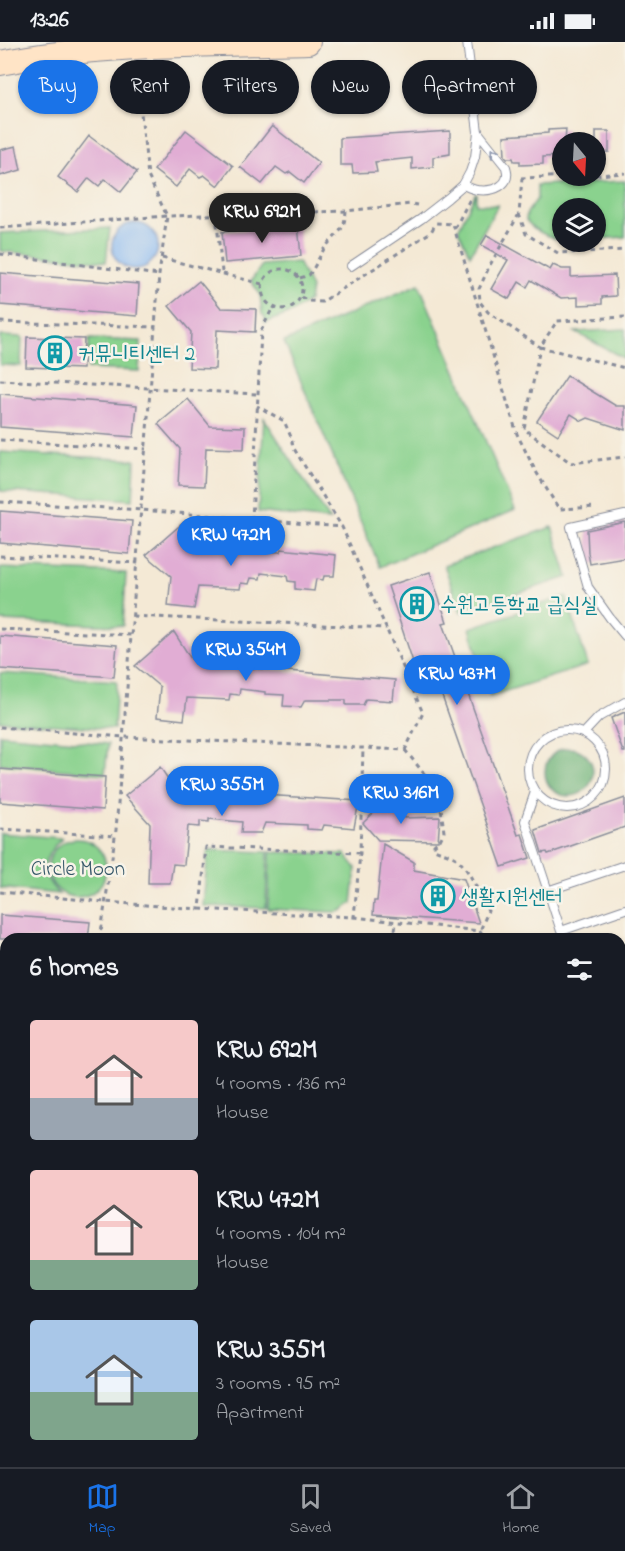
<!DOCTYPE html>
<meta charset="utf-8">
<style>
:root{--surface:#171b24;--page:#20242c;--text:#f1f3f6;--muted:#9ea1a6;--line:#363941;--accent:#1a73e8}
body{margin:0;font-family:"Indie Flower","Poor Story",sans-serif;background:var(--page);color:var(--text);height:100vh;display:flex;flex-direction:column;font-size:22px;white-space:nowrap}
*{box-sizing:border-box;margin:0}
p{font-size:20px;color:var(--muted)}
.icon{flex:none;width:33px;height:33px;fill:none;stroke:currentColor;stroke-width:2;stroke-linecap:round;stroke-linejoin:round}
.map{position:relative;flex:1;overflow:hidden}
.side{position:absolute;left:0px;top:891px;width:626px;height:534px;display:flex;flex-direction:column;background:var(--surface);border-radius:18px 18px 0 0;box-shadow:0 2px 4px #0004}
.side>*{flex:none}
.guide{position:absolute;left:18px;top:18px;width:590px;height:54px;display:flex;gap:12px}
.needle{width:39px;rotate:162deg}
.controls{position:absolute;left:552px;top:90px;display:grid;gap:12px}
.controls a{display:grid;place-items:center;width:54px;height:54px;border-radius:50%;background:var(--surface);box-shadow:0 2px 4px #0004;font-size:30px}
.price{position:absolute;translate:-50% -51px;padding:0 14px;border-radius:21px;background:var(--accent);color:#fff;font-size:20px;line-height:39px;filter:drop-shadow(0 2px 3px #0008)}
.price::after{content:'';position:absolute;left:50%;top:36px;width:18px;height:14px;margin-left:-9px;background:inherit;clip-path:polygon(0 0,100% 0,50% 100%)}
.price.current{background:#222;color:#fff}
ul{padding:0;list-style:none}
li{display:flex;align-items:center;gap:18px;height:150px;padding:0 30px}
li span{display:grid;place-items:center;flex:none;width:168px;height:120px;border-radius:6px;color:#555}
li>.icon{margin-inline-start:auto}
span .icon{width:72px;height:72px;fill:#fffc;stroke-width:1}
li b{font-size:26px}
h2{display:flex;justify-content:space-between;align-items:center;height:72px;padding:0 30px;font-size:26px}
.chip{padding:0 21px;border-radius:27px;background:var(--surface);box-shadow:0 2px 4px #0004;font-size:21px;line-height:54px}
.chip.current{background:var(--accent);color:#fff}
.status{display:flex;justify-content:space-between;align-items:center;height:42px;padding:0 30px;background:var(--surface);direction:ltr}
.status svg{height:16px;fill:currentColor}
.dock{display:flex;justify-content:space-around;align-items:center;height:84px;border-top:2px solid var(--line);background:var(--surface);font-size:16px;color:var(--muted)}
.dock a{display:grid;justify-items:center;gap:3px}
.dock .current{color:var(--accent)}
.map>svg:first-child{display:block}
.green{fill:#8ad28e;stroke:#528076;stroke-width:1.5}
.forest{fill:#6fb479;stroke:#45726c;stroke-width:1.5}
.water{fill:#86b7f2;stroke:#5073a8;stroke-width:1.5}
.building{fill:#e1add4}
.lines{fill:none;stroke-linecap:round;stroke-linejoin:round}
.lane-casing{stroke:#888c9a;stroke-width:10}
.secondary-casing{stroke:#888c9a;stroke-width:26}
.path{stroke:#888c9a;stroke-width:3;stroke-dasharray:4.5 4.5;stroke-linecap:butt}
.lane{stroke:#fff;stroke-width:8}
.secondary{stroke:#ffe4c6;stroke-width:24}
.oneway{stroke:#8d97ae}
.labels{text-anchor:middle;stroke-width:5;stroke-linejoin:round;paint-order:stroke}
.culture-label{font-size:21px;fill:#0d838f;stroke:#f7f3e8;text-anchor:start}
.park-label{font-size:21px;fill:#37586a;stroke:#f7f3e8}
</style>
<div class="status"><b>13:26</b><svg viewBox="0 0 49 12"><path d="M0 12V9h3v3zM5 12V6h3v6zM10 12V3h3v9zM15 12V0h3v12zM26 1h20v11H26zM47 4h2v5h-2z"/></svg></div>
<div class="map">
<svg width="625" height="1425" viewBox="0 0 625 1425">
<rect width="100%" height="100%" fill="#f7f3e8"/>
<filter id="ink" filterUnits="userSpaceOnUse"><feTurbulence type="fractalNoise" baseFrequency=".0167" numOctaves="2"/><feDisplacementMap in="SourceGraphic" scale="12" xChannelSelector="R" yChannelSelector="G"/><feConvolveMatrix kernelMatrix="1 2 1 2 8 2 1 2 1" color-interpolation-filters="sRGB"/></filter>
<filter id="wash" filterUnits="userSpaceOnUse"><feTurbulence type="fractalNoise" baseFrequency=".008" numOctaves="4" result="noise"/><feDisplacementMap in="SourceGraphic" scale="24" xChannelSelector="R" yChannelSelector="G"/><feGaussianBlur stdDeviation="1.35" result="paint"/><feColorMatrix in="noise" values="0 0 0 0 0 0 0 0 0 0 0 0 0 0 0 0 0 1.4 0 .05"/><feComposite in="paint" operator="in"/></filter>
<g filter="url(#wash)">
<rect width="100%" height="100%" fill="#f4e9d5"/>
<!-- green -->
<g class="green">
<path d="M625,139V195L596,197V166H562V198C548,195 535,190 526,178L527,171L537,157V143Z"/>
<polygon points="476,150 476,162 498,163 470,213 458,188"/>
<polygon points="110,186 106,220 0,209 0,191"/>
<polygon points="298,220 311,246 309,259 291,271 265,281 265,275 262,272 260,252 251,239 262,223"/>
<polygon points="419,242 515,468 380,525 284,300"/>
<polygon points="625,287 625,317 575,290"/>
<polygon points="0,294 22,295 21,324 0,323"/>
<polygon points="89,297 141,299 139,329 88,327"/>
<polygon points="264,376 330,478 258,470"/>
<polygon points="0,410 135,418 133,458 0,449"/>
<polygon points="552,485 568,535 461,570 444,523"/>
<polygon points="0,526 126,531 123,584 0,579"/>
<polygon points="566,554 588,623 490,654 470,586"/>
<polygon points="0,631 117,639 114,687 0,679"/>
<polygon points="0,692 108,702 105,732 0,722"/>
<path d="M0,791L62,796C42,815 38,831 59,852L0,846Z"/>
<circle cx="77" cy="826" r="29"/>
<polygon points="208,808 268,810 266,866 203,864"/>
<polygon points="270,810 345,812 356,826 352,861 341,869 335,870 268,867"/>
<polygon points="0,932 6,932 6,998 0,997"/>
<polygon points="625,977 625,1031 620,1032 620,978"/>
<polygon points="625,1160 625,1320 620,1321 620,1161"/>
<polygon points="0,1232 6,1232 6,1297 0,1296"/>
<polygon points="0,1390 6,1390 6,1419 42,1419 42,1425 0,1425"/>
</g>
<!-- forest -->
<circle class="forest" cx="569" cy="730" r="24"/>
<!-- water -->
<circle class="water" cx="135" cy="204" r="23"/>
<g id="blocks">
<!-- building -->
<g class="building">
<polygon points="272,84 319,121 304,141 290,130 286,132 276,125 262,142 240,125"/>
<polygon points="566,87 565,100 562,100 562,114 543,115 543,122 520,123 520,119 514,119 513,116 507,116 505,114 504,94 548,91 548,88"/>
<polygon points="186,88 233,124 218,144 204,133 200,135 190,127 176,145 154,128"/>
<polygon points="450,89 450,112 433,115 433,125 412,127 412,116 375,120 377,130 353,131 352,123 340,123 340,96"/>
<polygon points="596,89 609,89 609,110 596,111"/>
<polygon points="89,94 137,130 121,150 105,137 99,144 89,136 78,150 58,135"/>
<polygon points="16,104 21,128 0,134 0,108"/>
<polygon points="298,183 301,214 225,221 222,190"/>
<polygon points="487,193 550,228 553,223 562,227 571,227 571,235 615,233 616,254 602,255 602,262 578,263 578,255 561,256 531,238 527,245 519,240 509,257 491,247 508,218 481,203"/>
<polygon points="0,231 139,242 137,274 0,263"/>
<polygon points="199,239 221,266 256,267 255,290 217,288 215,327 189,326 191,290 169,264"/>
<polygon points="27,295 84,297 83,327 26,325"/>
<polygon points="567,334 616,364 625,364 625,388 588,376 582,379 571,372 558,393 537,379"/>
<polygon points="0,352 137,363 134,395 0,385"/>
<polygon points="188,357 210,384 245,385 244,407 206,406 204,444 178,443 180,407 158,382"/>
<polygon points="0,469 132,479 129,512 0,501"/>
<polygon points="185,479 201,507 280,510 281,507 336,513 334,534 324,534 323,538 316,537 314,549 295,547 295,540 288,539 287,534 261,531 260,537 251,536 249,542 241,541 240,547 198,545 194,567 168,564 171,534 146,513"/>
<polygon points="625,480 625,516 590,522 588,511 587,488"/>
<polygon points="430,530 447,580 443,581 518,793 522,792 530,816 502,825 429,617 414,623 388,544"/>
<polygon points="174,590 191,617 253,620 252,626 395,638 393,659 366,657 363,663 346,663 346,658 305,658 301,665 283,664 284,653 265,652 265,650 240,647 239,653 230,652 229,658 187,656 184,678 157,675 160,645 135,624"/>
<polygon points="0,594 117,603 114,635 0,627"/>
<polygon points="625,670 625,710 623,710 611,676"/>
<polygon points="160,725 180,755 215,750 359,759 354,786 324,783 322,788 307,787 307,783 265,781 261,791 241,791 242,780 209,777 209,780 200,779 200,785 188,784 184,823 173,822 170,841 148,841 150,782 125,754"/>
<polygon points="0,727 105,735 103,768 0,760"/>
<polygon points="389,756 405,776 440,775 438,799 378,798 363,781"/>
<polygon points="625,756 625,785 548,812 547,810 542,811 535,788"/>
<polygon points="383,802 414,820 414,828 464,837 479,881 373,873 374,859 377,859"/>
<polygon points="0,873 90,880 88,897 0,897"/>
</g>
</g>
</g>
<g filter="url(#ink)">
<use href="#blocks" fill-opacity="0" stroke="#888c9a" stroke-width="1.5"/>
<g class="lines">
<!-- lane casing -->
<g class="lane-casing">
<g id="lane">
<path d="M463,143C468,145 472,147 477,148C493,150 512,144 506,125L478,90"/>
<polyline points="351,224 421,177 448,156 463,143 470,130 475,115 478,90 467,0"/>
<polyline points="625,473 571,485 588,545 610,576 625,594"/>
<circle cx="567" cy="727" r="39"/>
<polyline points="584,691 599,675 625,660"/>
<polyline points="535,750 525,779 561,889 625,867"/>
<polyline points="547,849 625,823"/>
<polyline points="428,1425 428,1419"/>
</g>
</g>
<!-- secondary casing -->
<g class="secondary-casing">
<path id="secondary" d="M0,21C101,1 206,3 308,0"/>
</g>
<!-- path -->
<g class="path">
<polyline points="596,133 625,131"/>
<polyline points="521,136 576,134"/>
<polyline points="522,136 519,172 526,192 558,211 625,208"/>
<polyline points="216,172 222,230"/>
<polyline points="519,172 490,223 479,247 480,260 488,270 540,305 524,387 571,421 625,415"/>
<polyline points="0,186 167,174 346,169 411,162 417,163"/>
<polyline points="455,186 470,157"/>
<polyline points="0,212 159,233"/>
<polyline points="162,216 262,242"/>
<circle cx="282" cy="247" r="20"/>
<path d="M300,236L309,233C315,225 319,215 324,207C336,191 344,192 346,169"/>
<polyline points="301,255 309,259 322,260 431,190 436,181 453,182 517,392 535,428 559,467 596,465"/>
<polyline points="625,275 557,279 540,305 625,326"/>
<polyline points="0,280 155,285"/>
<polyline points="0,338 257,352"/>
<polyline points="0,398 146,407"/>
<polyline points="0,460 142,468 342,485"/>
<polyline points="252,478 261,289 273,265"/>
<polyline points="0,514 138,521"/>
<polyline points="133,574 386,586 342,485 293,405 291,395 284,379 257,364"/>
<polyline points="0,587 132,593"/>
<polyline points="0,685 124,695 405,708 423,671 386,586"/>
<path d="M405,708L439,750L444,790L440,798L434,803V807C441,810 450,812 456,816C471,829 479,852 488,869L480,889L479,897"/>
<polyline points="0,787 115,794"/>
<polyline points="360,811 206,805 200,867 354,875 360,811 363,706"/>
<polyline points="0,850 105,860 200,867"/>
<polyline points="354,875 480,889 486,897"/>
<polyline points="100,897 116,788 159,233 167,174 148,134 138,44"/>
<polyline points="394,897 396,881"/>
<polyline points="0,919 6,919"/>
<polyline points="620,955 625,953"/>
<polyline points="0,1003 6,1003"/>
<polyline points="0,1069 6,1070"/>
<polyline points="620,1205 623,1211 625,1220"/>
<polyline points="0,1220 6,1220"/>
<polyline points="625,1246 624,1251 625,1266"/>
<polyline points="620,1277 625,1279"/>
<polyline points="0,1303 6,1304"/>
<polyline points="620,1304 625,1302"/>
<polyline points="620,1329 625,1328"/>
<polyline points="0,1383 6,1384"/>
<polyline points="141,1419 146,1421 164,1419"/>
<polyline points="86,1425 87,1419"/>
</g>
<!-- lane -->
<use href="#lane" class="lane"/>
<!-- secondary -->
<use href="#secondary" class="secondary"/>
</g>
<!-- one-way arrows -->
<defs><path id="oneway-chevron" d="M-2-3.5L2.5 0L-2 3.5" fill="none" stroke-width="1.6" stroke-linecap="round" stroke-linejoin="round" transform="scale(1.5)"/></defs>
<use class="oneway" href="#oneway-chevron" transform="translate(494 110) rotate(-130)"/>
</g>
<!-- icons -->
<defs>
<g id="building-ring" transform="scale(1.725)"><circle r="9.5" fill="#f7f3e8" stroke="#0f9aa8" stroke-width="1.5"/><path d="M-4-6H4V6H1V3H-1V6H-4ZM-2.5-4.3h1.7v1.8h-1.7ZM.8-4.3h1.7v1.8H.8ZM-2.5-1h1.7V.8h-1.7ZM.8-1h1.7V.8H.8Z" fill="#0f9aa8"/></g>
</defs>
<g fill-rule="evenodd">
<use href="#building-ring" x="55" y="311"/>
<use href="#building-ring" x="417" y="562"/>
<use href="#building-ring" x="438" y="854"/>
</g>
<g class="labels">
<!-- culture labels -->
<g class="culture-label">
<text x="78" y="318">커뮤니티센터 2</text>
<text x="440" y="569">수원고등학교 급식실</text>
<text x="461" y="861">생활지원센터</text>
</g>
<!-- park labels -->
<g class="park-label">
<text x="78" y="833">Circle Moon</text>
</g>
</g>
</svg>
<div class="controls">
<a><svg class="needle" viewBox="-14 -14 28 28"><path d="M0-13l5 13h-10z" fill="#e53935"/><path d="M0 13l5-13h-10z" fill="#9ea1a6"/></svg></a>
<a><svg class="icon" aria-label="layers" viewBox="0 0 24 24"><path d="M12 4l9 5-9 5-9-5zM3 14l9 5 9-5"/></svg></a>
</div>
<b class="price current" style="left:262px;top:202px">KRW 692M</b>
<b class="price" style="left:231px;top:525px">KRW 472M</b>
<b class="price" style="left:246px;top:640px">KRW 354M</b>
<b class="price" style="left:457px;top:664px">KRW 437M</b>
<b class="price" style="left:222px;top:775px">KRW 355M</b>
<b class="price" style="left:401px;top:783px">KRW 316M</b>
<div class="guide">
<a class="chip current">Buy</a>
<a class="chip">Rent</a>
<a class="chip">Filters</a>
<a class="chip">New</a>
<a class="chip">Apartment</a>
</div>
<section class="side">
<h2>6 homes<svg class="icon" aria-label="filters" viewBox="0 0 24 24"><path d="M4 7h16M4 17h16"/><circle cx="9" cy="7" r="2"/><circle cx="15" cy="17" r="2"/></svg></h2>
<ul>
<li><span style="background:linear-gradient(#f6c9c9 65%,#9aa5b1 0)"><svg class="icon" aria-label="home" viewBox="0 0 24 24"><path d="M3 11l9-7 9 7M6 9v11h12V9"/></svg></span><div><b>KRW 692M</b><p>4 rooms · 136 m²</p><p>House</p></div></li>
<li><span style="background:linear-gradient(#f6c9c9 75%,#7fa58c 0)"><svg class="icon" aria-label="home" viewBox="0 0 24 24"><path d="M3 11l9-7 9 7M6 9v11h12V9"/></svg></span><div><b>KRW 472M</b><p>4 rooms · 104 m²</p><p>House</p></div></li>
<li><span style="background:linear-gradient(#a9c7e8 60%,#7fa58c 0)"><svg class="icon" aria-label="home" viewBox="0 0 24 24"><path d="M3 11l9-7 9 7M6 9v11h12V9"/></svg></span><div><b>KRW 355M</b><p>3 rooms · 95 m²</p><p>Apartment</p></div></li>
</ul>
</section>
</div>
<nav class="dock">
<a class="current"><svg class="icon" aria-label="map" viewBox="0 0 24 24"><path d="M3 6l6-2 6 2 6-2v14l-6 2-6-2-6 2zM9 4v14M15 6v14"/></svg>Map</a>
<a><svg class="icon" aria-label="saved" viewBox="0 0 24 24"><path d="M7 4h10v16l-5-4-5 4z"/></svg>Saved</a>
<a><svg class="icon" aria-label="home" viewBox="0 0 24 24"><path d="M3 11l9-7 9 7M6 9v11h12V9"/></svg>Home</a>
</nav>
